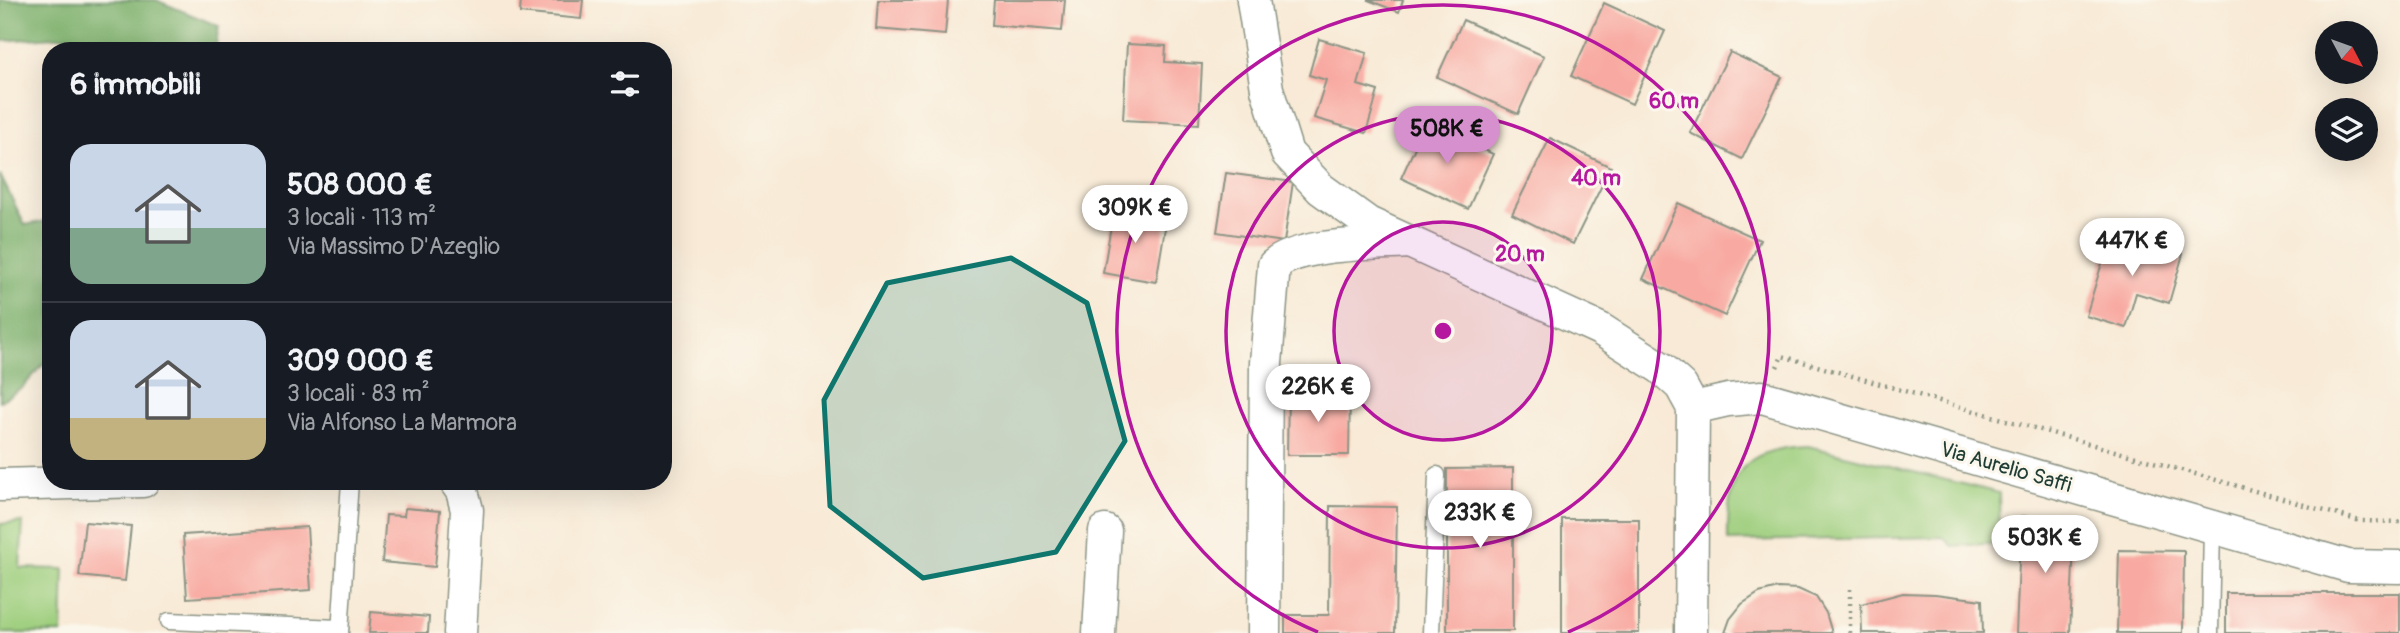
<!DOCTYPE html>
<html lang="it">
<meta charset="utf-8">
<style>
:root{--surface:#171b24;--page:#242831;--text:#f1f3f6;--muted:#9ea1a6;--line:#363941;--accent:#d690ce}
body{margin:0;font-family:Pangolin,sans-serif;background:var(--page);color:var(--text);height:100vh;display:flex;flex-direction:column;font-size:26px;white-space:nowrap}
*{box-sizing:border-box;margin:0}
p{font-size:23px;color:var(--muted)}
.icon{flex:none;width:38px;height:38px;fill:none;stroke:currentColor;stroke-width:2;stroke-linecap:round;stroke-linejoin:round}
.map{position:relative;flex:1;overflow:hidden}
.drawer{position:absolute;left:42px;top:42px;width:630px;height:448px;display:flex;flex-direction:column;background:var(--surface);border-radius:28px;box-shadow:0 7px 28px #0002}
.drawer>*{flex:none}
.needle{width:46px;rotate:131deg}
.buttons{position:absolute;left:2315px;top:21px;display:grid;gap:14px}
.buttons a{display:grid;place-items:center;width:63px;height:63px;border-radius:50%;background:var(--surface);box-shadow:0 7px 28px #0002;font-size:35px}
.price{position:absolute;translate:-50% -60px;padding:0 16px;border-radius:24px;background:#fff;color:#222;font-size:23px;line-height:46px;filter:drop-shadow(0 2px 4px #0008)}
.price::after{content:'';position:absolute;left:50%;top:42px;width:21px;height:16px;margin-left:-10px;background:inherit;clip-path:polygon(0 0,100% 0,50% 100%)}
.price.on{background:var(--accent);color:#111}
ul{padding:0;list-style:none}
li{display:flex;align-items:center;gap:21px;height:175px;padding:0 28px}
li+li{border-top:2px solid var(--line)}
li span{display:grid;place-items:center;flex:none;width:196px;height:140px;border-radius:21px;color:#555}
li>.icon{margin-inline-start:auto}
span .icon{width:84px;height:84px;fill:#fffc;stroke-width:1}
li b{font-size:30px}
h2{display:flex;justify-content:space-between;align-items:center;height:84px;padding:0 28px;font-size:30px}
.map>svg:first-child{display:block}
.green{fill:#9ccd7c;stroke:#5e8558;stroke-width:2}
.forest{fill:#7db06c;stroke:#4e7650;stroke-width:2}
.building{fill:#f8aaa2}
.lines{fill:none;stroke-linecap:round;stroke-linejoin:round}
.lane-casing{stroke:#8c9485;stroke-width:19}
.street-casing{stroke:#8c9485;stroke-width:35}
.path{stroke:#8c9485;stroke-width:4.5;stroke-dasharray:2 5;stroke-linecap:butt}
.lane{stroke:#fff;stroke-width:16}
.street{stroke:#fff;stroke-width:32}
.marked{fill:#0f766e;fill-opacity:0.2;stroke:#0f766e;stroke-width:5;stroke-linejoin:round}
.ring{fill:none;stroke:#b5179e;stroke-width:3.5}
.labels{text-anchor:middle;stroke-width:6;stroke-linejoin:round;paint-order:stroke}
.street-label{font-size:21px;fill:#1f3d34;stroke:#fbf7ec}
.centre{fill:#b5179e;stroke:#fbf7ec;stroke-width:3.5}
.ring-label{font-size:21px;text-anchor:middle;font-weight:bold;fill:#b5179e;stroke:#fbf7ec;stroke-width:6;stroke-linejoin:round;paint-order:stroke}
</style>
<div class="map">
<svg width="2400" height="633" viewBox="0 0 2400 633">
<rect width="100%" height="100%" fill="#fbf7ec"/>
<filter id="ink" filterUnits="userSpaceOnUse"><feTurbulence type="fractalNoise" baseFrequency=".0143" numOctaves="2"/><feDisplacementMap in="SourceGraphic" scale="14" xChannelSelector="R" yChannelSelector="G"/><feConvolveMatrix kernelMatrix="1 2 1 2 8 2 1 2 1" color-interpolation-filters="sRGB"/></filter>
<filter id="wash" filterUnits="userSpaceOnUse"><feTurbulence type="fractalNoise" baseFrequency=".00686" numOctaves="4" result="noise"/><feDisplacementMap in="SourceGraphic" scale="28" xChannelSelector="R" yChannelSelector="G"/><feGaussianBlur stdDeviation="1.57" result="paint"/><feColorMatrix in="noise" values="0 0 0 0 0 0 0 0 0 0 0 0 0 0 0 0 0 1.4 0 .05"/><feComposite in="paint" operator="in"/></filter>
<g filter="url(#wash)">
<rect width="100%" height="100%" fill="#f8ead6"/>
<!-- green -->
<g class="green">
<path d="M1808,446L1999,493L2000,543L1952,546L1943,537L1728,541C1727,475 1738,449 1808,446Z"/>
<polygon points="23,522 20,568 64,569 62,633 0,633 0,524"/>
</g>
<!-- forest -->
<g class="forest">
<polygon points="0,0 156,0 219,26 215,51 87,51 68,36 1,41 0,53"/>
<polygon points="0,175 25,225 51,220 51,356 22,388 0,401"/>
</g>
<g id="blocks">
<!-- building -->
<g class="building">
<polygon points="521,0 583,0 581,19 520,13"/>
<polygon points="878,0 948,0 945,35 876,29"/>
<polygon points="994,0 1065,0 1062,31 992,25"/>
<polygon points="1368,0 1403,0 1399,12"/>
<polygon points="1604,3 1665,31 1632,104 1571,76"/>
<polygon points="1463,20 1544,56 1518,114 1437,77"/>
<polygon points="1319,39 1367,53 1358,85 1378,91 1366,133 1314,118 1326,80 1309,75"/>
<polygon points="1127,44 1166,46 1165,62 1202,64 1199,124 1123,120"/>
<polygon points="1730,52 1782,77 1742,159 1690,133"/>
<polygon points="1426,123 1493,154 1468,209 1401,178"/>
<polygon points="1550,138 1611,167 1573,244 1512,214"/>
<polygon points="1226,173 1293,182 1284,242 1217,232"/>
<polygon points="1678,203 1760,240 1725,316 1643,279"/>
<polygon points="1114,208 1167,216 1156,282 1103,273"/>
<polygon points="2111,233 2183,254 2169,303 2136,293 2126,328 2086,316"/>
<polygon points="1288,393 1350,393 1349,455 1287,455"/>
<polygon points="1513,468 1513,631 1447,631 1447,469"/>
<polygon points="1330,506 1397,507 1395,633 1285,633 1285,615 1329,615"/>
<polygon points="405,508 440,511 435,567 382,562 386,515 404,516"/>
<polygon points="2021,516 2075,519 2070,633 2016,633"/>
<rect x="1562" y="519" width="77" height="114"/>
<polygon points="85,522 131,526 125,581 79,576"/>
<polygon points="307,527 311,590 187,598 183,535"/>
<polygon points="2119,550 2184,551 2183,633 2117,633"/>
<polygon points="1778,588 1798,589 1816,597 1826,613 1832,633 1725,633 1730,619 1742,604 1759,593"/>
<polygon points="1903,593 1935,594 1982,600 1983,633 1862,633 1861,604"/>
<rect x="2226" y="593" width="174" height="40"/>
<polygon points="371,612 429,617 428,633 369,633"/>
</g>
</g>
</g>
<g filter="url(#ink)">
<use href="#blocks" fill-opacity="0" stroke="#8c9485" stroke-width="2"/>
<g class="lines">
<!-- lane casing -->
<g class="lane-casing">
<g id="lane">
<polyline points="169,621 340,628"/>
<polyline points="340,633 350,481"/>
<polyline points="1431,633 1437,475"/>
<polyline points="2210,633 2212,526"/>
</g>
</g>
<!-- street casing -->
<g class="street-casing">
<g id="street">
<polyline points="1253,0 1267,89 1287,153 1321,189 1368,223 1600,329 1661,368 1681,386 1693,408 1691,633"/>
<polyline points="1693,408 1728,400 1762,397 2348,566 2400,567"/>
<polyline points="455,481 462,491 467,510 460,633"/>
<polyline points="0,485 143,481"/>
<polyline points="1099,633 1105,531"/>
<path d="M1264,633L1266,363L1274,265C1302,242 1372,245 1409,242"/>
</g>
</g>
<!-- path -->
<g class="path">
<polyline points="1777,367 1782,356 2360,521 2400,522"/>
<polyline points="1850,633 1850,584"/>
</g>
<!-- lane -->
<use href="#lane" class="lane"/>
<!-- street -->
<use href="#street" class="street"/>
</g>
</g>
<!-- marked area -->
<path class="marked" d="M1011,258L1087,303L1125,441L1056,552L923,578L830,506L824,400L887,283Z"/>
<!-- distance rings -->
<circle cx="1443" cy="331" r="109" fill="#b5179e" fill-opacity=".12"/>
<g class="ring">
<circle cx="1443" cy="331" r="109"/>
<circle cx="1443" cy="331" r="217"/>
<path d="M1318 632A326 326 0 1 1 1568 632"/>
</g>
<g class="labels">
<!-- street labels -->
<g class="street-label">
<text transform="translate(2006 467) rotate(16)" y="7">Via Aurelio Saffi</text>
</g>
</g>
<circle cx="1443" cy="331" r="10" class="centre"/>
<g class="ring-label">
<text x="1674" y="108">60 m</text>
<text x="1596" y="185">40 m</text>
<text x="1520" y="261">20 m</text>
</g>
</svg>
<div class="buttons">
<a><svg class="needle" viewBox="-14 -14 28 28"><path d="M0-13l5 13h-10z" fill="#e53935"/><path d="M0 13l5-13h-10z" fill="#9ea1a6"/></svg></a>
<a><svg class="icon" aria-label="layers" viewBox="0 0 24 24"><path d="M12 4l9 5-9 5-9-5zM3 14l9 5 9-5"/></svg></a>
</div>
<b class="price on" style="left:1447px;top:166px">508K €</b>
<b class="price" style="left:1135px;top:245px">309K €</b>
<b class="price" style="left:2132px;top:278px">447K €</b>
<b class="price" style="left:1318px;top:424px">226K €</b>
<b class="price" style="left:1480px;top:550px">233K €</b>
<b class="price" style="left:2045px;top:575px">503K €</b>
<section class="drawer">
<h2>6 immobili<svg class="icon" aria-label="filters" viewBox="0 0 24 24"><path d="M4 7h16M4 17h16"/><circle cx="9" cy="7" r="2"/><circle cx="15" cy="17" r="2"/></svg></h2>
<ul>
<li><span style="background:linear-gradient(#c9d6e8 60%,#7fa58c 0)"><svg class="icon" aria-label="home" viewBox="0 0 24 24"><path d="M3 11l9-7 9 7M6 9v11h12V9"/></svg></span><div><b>508 000 €</b><p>3 locali · 113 m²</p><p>Via Massimo D'Azeglio</p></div></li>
<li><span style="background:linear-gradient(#c9d6e8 70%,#c2b280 0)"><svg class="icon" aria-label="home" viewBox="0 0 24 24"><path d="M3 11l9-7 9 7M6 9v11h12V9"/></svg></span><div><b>309 000 €</b><p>3 locali · 83 m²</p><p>Via Alfonso La Marmora</p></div></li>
</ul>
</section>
</div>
